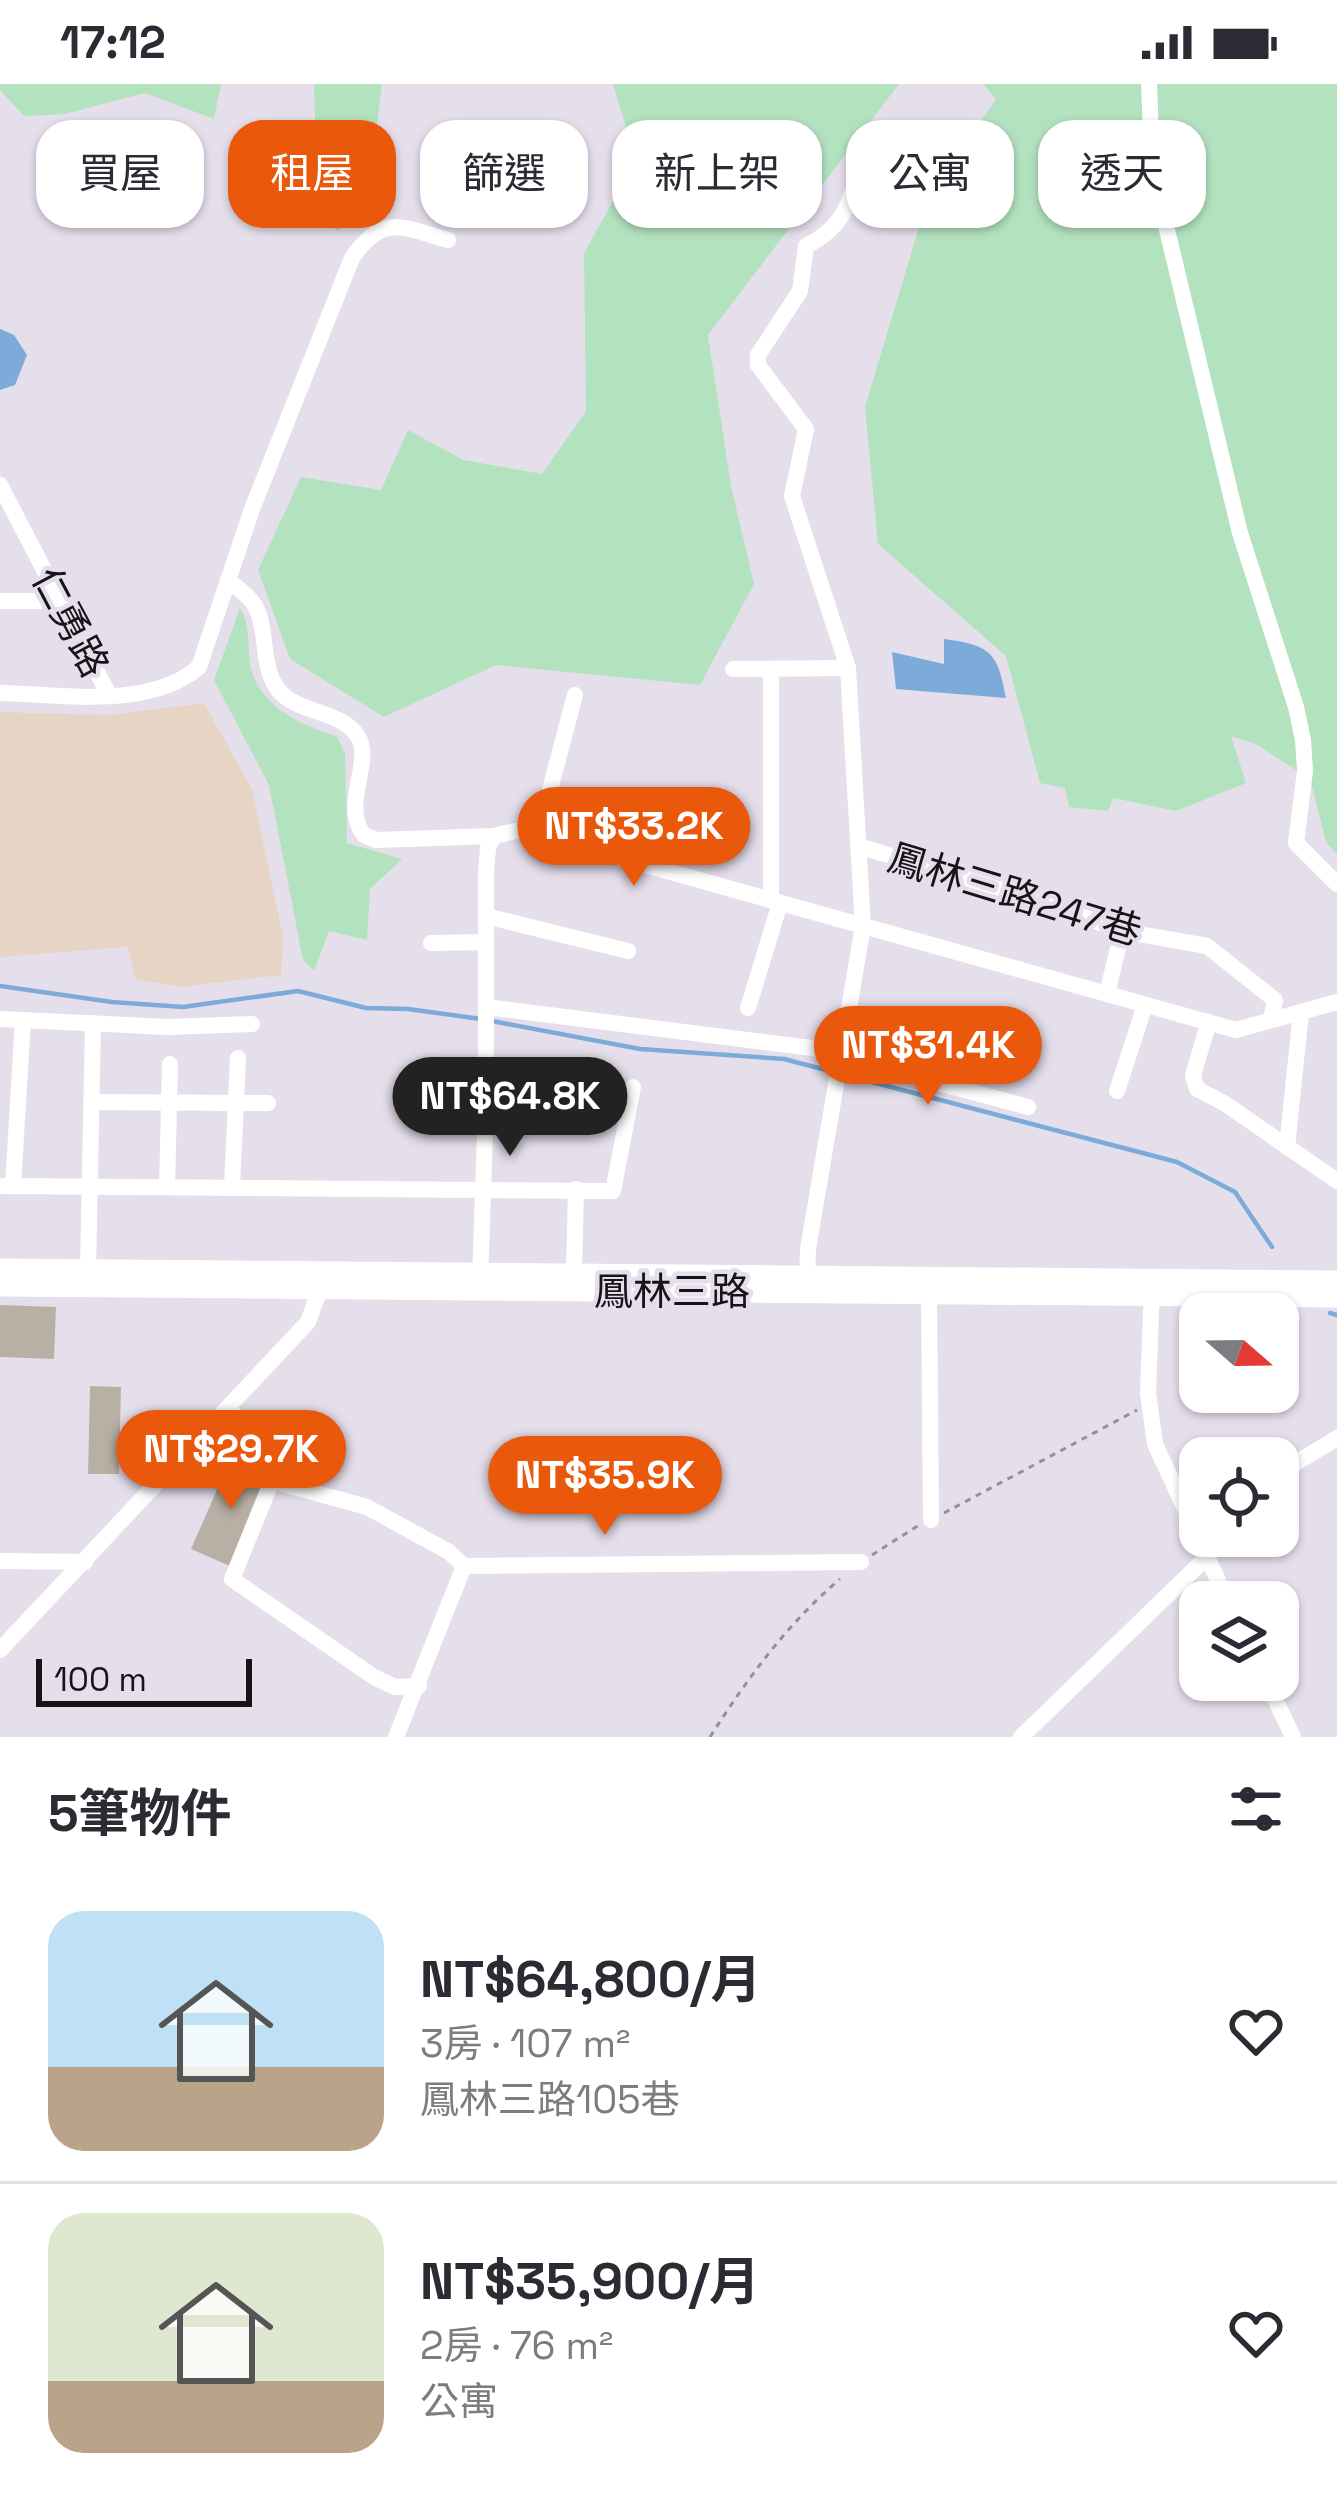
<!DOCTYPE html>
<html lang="zh-TW">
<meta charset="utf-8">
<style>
:root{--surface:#fff;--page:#f2f2f3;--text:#2b2b33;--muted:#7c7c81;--line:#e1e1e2;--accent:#ea580c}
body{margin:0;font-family:"Space Grotesk","Noto Sans TC",sans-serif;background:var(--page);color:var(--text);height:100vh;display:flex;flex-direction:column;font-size:45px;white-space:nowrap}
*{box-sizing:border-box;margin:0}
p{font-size:39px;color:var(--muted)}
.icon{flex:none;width:66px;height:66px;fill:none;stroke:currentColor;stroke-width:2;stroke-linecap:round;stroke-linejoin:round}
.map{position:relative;height:1653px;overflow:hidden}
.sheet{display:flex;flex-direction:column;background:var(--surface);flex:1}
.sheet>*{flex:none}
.guide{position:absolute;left:36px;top:36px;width:1266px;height:108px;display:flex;gap:24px}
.needle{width:78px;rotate:110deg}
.tools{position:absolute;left:1179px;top:1209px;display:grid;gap:24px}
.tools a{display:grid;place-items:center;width:120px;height:120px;border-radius:24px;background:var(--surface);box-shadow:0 3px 9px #0004;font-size:60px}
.scale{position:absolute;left:36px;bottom:30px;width:216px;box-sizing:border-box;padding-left:12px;border:6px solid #161418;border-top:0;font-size:33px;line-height:42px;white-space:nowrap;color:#161418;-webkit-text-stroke:9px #e5dfec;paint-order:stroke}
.price{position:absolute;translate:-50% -102px;padding:0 27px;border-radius:42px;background:var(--accent);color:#fff;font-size:39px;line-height:78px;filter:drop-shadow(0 3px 6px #0008)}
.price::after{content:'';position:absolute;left:50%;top:72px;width:36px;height:27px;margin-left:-18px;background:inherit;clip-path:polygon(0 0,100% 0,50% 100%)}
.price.selected{background:#222;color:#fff}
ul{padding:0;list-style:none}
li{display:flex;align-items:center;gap:36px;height:300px;padding:0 48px}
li+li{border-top:3px solid var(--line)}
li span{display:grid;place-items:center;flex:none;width:336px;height:240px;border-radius:36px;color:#555}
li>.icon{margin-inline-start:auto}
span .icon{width:144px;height:144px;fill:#fffc;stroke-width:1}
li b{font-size:51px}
h2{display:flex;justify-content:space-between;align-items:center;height:144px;padding:0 48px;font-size:51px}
.chip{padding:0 42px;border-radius:36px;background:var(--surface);box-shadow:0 3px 9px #0004;font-size:42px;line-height:108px}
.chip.selected{background:var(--accent);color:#fff}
.status{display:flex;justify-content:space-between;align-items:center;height:84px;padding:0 60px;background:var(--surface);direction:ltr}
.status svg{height:33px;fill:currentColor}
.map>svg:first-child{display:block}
.education{fill:#e8d4c5}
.green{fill:#b3e2bf}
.water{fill:#7caad9}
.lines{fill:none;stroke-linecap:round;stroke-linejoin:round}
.stream{stroke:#7caad9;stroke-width:4.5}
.building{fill:#b9b0a5}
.path{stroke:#949099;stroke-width:3;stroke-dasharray:6 6;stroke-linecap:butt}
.minor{stroke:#fff;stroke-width:16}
.major{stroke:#fff;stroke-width:21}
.labels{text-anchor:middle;stroke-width:9;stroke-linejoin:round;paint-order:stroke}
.street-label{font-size:39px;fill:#161418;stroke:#e5dfec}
</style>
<div class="status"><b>17:12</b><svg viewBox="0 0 49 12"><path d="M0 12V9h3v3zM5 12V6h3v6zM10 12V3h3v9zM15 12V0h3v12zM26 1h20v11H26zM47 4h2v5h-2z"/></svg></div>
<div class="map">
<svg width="1337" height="1653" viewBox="0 0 1337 1653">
<rect width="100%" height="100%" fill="#e5dfec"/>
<!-- education -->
<polygon class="education" points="204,619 252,705 283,853 281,891 181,903 136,896 128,863 0,873 0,628 109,631"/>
<!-- green -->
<g class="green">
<polygon points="0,0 221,0 214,35 145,9 65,30 24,32 0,6"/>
<polygon points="314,0 382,0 372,81 339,147 318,136"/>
<polygon points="613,0 899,0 708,251 731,402 754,500 700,601 496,581 384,633 290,575 258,486 301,393 381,406 408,346 463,376 542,390 586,327 584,169 636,76"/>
<polygon points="983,0 1337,0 1337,770 1326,758 1310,695 1256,660 1231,652 1246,699 1176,727 1113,714 1108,727 1069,723 1065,704 1040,699 1006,572 878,460 865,323 926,120 996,15"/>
<path d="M240,524C253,545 245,569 253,591C268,628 302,640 337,653L345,669L347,759L402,775L370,805L367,856L329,847L314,887L303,876L269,701L214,596Z"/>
</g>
<!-- water -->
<g class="water">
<polygon points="0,245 14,251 27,271 15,301 0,306"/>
<path d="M944,555C990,561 998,568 1006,614L896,605L892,568L944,580Z"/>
</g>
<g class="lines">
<!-- stream -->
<g class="stream">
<polyline points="0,902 112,918 183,923 298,907 366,924 408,925 481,935"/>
<polyline points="492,937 640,965 784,975 1177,1078 1235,1108 1272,1163"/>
<polyline points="1330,1229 1337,1231"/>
</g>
</g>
<!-- building -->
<g class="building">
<polygon points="0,1221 56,1223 54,1275 0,1273"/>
<polygon points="90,1302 121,1303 119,1390 88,1390"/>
<polygon points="231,1374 270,1391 230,1482 191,1465"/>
</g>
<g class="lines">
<!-- path -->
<g class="path">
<polyline points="944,1429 1137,1326"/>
<polyline points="872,1471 919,1441"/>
<path d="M710,1653C747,1595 787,1540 840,1495"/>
</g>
<!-- minor -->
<g class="minor">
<polyline points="1149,0 1151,49 1161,121 1240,449 1296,623 1303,656 1305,687 1296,759 1337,800"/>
<polyline points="0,401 109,611"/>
<path d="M228,496C240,506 255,516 259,531C267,554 262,583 277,604C295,630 339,625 357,651C375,676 340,721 364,751L376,756L494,752L520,746L1236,946L1337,918"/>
<polyline points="0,517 60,517"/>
<polyline points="733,585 848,584"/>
<path d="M0,609C62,610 149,626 199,583L252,425L352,174C383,129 402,143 448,156"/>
<polyline points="538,751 575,611"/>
<polyline points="858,762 1029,813 1122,847 1207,862 1275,916 1271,936"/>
<polyline points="771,816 771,585"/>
<polyline points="486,832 628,867"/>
<polyline points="431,859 486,858"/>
<polyline points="1107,910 1122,847"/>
<polyline points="486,923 851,969 889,986 1028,1023"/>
<polyline points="748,924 780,819"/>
<polyline points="0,935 168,943 252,940"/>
<polyline points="1209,938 1193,991 1197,1005 1224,1019 1337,1097"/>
<polyline points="1117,1007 1145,921"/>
<polyline points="92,1018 268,1019"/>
<polyline points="415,1018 486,1018"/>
<polyline points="1287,1063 1301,928"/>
<polyline points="0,1102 613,1107 633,1003"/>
<polyline points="13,1102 23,936"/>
<polyline points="167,1103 170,980"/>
<polyline points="232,1103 238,974"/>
<polyline points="88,1185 93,939"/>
<polyline points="574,1189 576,1105"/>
<polyline points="480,1199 486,1018 486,789 488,764 494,752"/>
<polyline points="1152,1200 1148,1309 1155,1360 1228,1518"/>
<path d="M807,1201L808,1165L863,842L848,584L792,412L806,345L758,281V271L800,207L806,162C841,145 849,122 860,86"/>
<polyline points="929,1208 931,1436"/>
<polyline points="227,1326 280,1361 282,1372 232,1495 374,1593 395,1603 419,1602"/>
<polyline points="1278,1390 1337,1354"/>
<polyline points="272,1397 367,1423 449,1468 464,1482"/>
<polyline points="0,1477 85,1478"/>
<polyline points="0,1566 308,1238 324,1194"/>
<polyline points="1266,1596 1293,1653"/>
<polyline points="396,1653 464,1482 861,1478"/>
<polyline points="1021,1653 1207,1473"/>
</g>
<!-- major -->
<g class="major">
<polyline points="0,1185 1337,1197"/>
<polyline points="0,1202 1337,1213"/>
</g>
</g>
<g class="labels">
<!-- street labels -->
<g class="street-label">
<text transform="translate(71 538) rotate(62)" y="14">仁勇路</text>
<text transform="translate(1015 810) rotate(17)" y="14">鳳林三路247巷</text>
<text x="672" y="1221">鳳林三路</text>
</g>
</g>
</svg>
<div class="tools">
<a><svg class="needle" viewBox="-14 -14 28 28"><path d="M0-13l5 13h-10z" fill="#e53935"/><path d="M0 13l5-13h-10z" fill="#7c7c81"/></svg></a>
<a><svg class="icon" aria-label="locate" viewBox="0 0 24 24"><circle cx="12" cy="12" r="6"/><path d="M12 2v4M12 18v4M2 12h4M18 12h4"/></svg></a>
<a><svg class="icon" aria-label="layers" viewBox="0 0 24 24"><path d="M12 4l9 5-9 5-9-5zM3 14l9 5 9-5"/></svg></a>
</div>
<div class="scale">100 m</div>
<b class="price" style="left:634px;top:805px">NT$33.2K</b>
<b class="price" style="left:928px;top:1024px">NT$31.4K</b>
<b class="price selected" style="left:510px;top:1075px">NT$64.8K</b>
<b class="price" style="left:231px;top:1428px">NT$29.7K</b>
<b class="price" style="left:605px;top:1454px">NT$35.9K</b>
<div class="guide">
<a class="chip">買屋</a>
<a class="chip selected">租屋</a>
<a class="chip">篩選</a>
<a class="chip">新上架</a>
<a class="chip">公寓</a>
<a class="chip">透天</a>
</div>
</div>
<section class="sheet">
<h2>5筆物件<svg class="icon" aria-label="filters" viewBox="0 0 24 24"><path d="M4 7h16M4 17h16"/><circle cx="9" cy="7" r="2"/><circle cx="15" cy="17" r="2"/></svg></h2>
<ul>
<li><span style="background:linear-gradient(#bfe0f5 65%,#b9a48a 0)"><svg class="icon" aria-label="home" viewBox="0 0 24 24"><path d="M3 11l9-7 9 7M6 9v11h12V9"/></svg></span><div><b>NT$64,800/月</b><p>3房 · 107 m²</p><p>鳳林三路105巷</p></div><svg class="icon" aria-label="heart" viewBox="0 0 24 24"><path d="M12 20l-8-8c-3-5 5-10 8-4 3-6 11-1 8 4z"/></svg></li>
<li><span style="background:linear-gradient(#dfe7d0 70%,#b9a48a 0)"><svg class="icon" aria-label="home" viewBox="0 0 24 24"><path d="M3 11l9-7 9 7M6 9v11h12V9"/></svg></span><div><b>NT$35,900/月</b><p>2房 · 76 m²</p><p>公寓</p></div><svg class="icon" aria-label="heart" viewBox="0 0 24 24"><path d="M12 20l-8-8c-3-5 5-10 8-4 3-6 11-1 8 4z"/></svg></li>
</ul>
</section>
